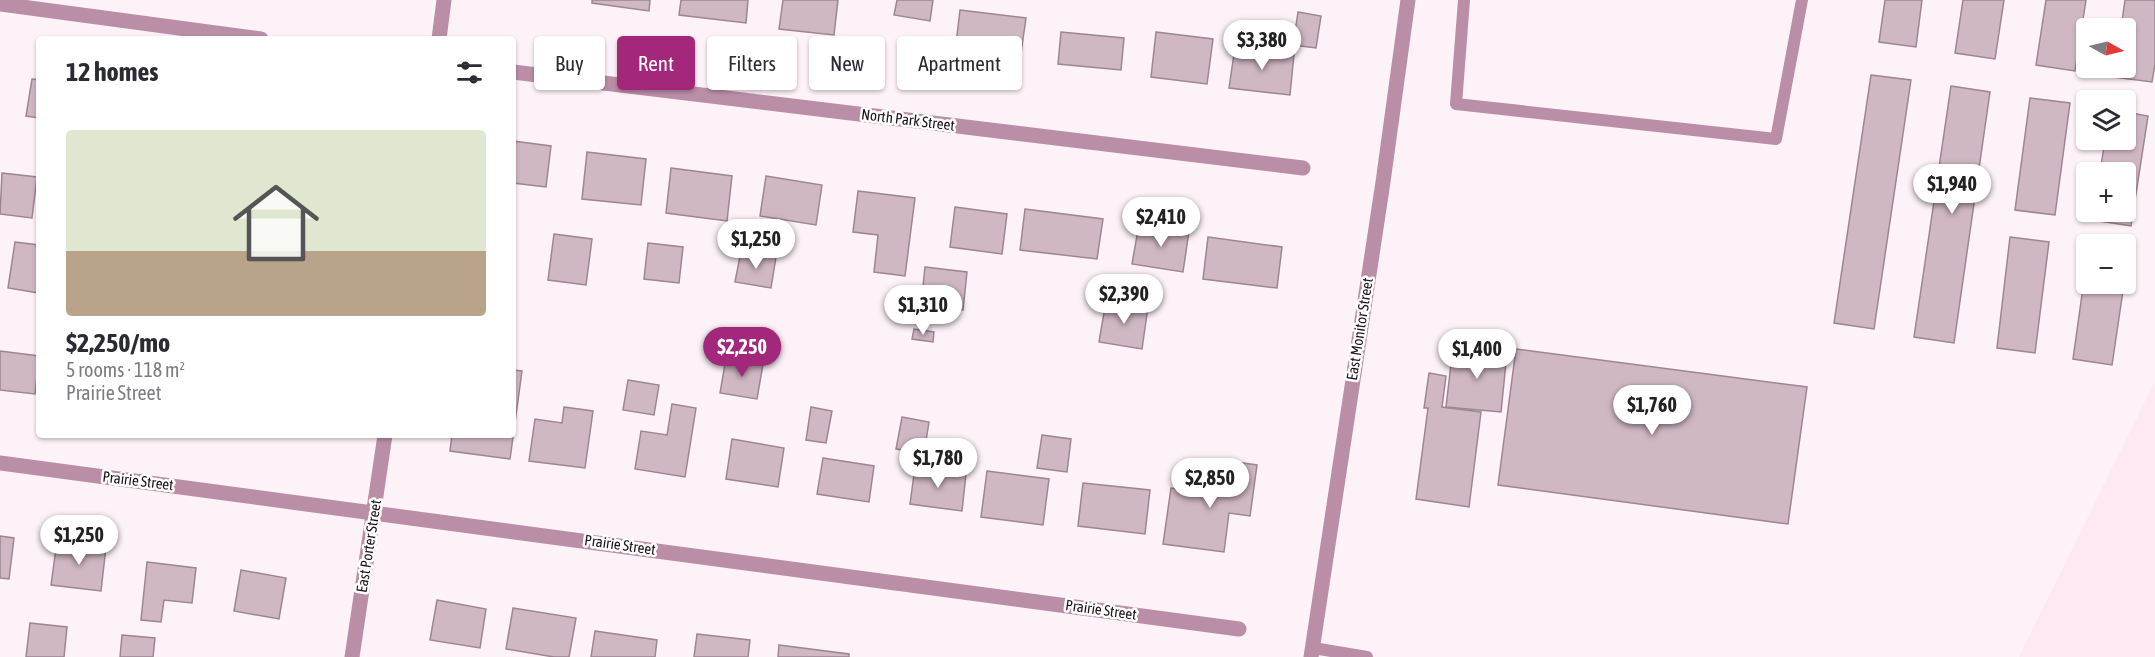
<!DOCTYPE html>
<meta charset="utf-8">
<style>
:root{--surface:#fff;--page:#f2f2f3;--text:#2b2b33;--muted:#7c7c81;--accent:#a3277b}
body{margin:0;font-family:"Asap Condensed",sans-serif;background:var(--page);color:var(--text);height:100vh;display:flex;flex-direction:column;font-size:22px;white-space:nowrap}
*{box-sizing:border-box;margin:0}
p{font-size:20px;color:var(--muted)}
.icon{flex:none;width:33px;height:33px;fill:none;stroke:currentColor;stroke-width:2;stroke-linecap:round;stroke-linejoin:round}
.map{position:relative;flex:1;overflow:hidden}
.sheet{position:absolute;left:36px;top:36px;width:480px;height:402px;display:flex;flex-direction:column;background:var(--surface);border-radius:6px;box-shadow:0 2px 4px #0004}
.sheet>*{flex:none}
.top-card{position:absolute;left:534px;top:36px;width:570px;height:54px;display:flex;gap:12px}
.needle{width:39px;rotate:98deg}
.fabs{position:absolute;left:2076px;top:18px;display:grid;gap:12px}
.fabs a{display:grid;place-items:center;width:60px;height:60px;border-radius:6px;background:var(--surface);box-shadow:0 2px 4px #0004;font-size:30px}
.price{position:absolute;translate:-50% -51px;padding:0 14px;border-radius:21px;background:#fff;color:#222;font-size:20px;line-height:39px;filter:drop-shadow(0 2px 3px #0008)}
.price::after{content:'';position:absolute;left:50%;top:36px;width:18px;height:14px;margin-left:-9px;background:inherit;clip-path:polygon(0 0,100% 0,50% 100%)}
.price.active{background:var(--accent);color:#fff}
ul{padding:0;list-style:none}
li{display:grid;align-content:center;gap:12px;height:318px;padding:0 30px}
li span{display:grid;place-items:center;height:186px;border-radius:6px;color:#555}
li>.icon{margin-inline-start:auto}
span .icon{width:108px;height:108px;fill:#fffc;stroke-width:1}
li b{font-size:26px}
h2{display:flex;justify-content:space-between;align-items:center;height:72px;padding:0 30px;font-size:26px}
.tag{padding:0 21px;border-radius:6px;background:var(--surface);box-shadow:0 2px 4px #0004;font-size:21px;line-height:54px}
.tag.active{background:var(--accent);color:#fff}
.map>svg:first-child{display:block}
.built{fill:#fde8f3}
.building{fill:#d0b7c4;stroke:#9d8592;stroke-width:1.5}
.lines{fill:none;stroke-linecap:round;stroke-linejoin:round}
.lane{stroke:#ba8ea7;stroke-width:12}
.street{stroke:#ba8ea7;stroke-width:15}
.labels{text-anchor:middle;stroke-width:5;stroke-linejoin:round;paint-order:stroke}
.street-label{font-size:15px;fill:#1d1419;stroke:#fff}
</style>
<div class="map">
<svg width="2155" height="657" viewBox="0 0 2155 657">
<rect width="100%" height="100%" fill="#fdf2f8"/>
<!-- built -->
<polygon class="built" points="2155,381 2155,657 2019,657"/>
<!-- building -->
<g class="building">
<polygon points="592,0 650,0 649,11 592,3"/>
<polygon points="681,0 748,0 746,23 679,15"/>
<polygon points="783,0 838,0 834,35 779,29"/>
<polygon points="897,0 933,0 930,21 894,15"/>
<polygon points="1885,0 1922,0 1916,47 1879,42"/>
<polygon points="1963,0 2004,0 1995,59 1955,53"/>
<polygon points="2046,0 2086,0 2075,71 2036,65"/>
<polygon points="2125,0 2155,0 2155,64 2152,82 2114,77 2115,68 2126,68 2126,28 2121,28"/>
<polygon points="960,10 1026,18 1020,60 955,52"/>
<polygon points="1298,12 1321,16 1316,48 1293,45"/>
<polygon points="1061,32 1124,38 1121,70 1058,64"/>
<polygon points="1156,32 1213,39 1207,84 1151,77"/>
<polygon points="1235,47 1294,54 1290,95 1229,88"/>
<polygon points="1871,75 1911,80 1874,329 1834,323"/>
<polygon points="32,79 39,80 39,118 26,116"/>
<polygon points="1951,86 1990,92 1954,343 1914,337"/>
<polygon points="2030,98 2070,103 2055,215 2015,210"/>
<polygon points="2126,112 2148,116 2131,226 2093,220 2094,212 2126,212 2126,172 2100,172 2105,140 2126,140"/>
<polygon points="513,141 551,146 546,187 513,183"/>
<polygon points="587,152 646,159 641,205 582,199"/>
<polygon points="671,168 732,176 727,221 666,213"/>
<polygon points="2,173 37,177 32,218 0,214"/>
<polygon points="766,176 822,185 816,225 760,216"/>
<polygon points="858,191 915,198 905,276 874,272 878,235 853,232"/>
<polygon points="955,207 1007,214 1002,254 950,247"/>
<polygon points="1025,209 1103,219 1097,259 1020,250"/>
<polygon points="1139,224 1189,231 1183,272 1132,264"/>
<polygon points="554,234 592,239 586,285 548,280"/>
<polygon points="1208,237 1282,247 1277,288 1203,279"/>
<polygon points="2010,237 2049,242 2035,353 1997,348"/>
<polygon points="15,242 39,245 39,293 8,288"/>
<polygon points="648,243 683,247 679,283 644,279"/>
<polygon points="741,251 776,257 771,288 735,282"/>
<polygon points="2086,266 2086,284 2124,284 2112,365 2073,359"/>
<polygon points="925,267 967,272 963,310 921,305"/>
<polygon points="1106,301 1148,307 1142,349 1099,342"/>
<polygon points="914,329 934,332 933,342 912,339"/>
<polygon points="1453,347 1507,353 1501,412 1446,407"/>
<polygon points="1516,349 1807,387 1788,524 1498,485"/>
<polygon points="0,351 39,356 35,394 0,390"/>
<polygon points="726,358 763,364 757,399 720,393"/>
<polygon points="513,370 522,371 510,459 450,451 452,435 513,435"/>
<polygon points="1429,373 1446,376 1442,407 1481,412 1469,507 1416,499 1428,408 1424,408"/>
<polygon points="628,380 659,385 654,415 623,410"/>
<polygon points="672,404 696,408 685,477 635,469 641,431 667,435"/>
<polygon points="564,407 593,411 585,468 529,461 535,419 562,423"/>
<polygon points="811,407 832,411 826,443 806,440"/>
<polygon points="902,417 929,422 924,453 896,449"/>
<polygon points="1042,435 1071,439 1067,472 1037,468"/>
<polygon points="732,439 784,448 778,487 726,479"/>
<polygon points="823,458 874,466 869,502 817,494"/>
<polygon points="1221,460 1257,465 1250,516 1229,513 1224,552 1163,544 1171,488 1217,494"/>
<polygon points="915,467 966,474 962,511 910,504"/>
<polygon points="987,471 1049,479 1043,525 981,517"/>
<polygon points="1083,483 1150,490 1145,534 1078,526"/>
<polygon points="0,536 14,538 9,579 0,578"/>
<polygon points="57,541 106,547 101,591 51,585"/>
<polygon points="147,562 196,568 192,603 164,600 161,622 141,620"/>
<polygon points="241,570 286,578 279,619 234,611"/>
<polygon points="437,600 486,609 480,648 430,640"/>
<polygon points="513,608 576,618 569,657 554,657 506,649"/>
<polygon points="30,623 67,627 64,657 26,657"/>
<polygon points="595,631 657,640 655,657 591,657"/>
<polygon points="697,634 750,640 748,657 694,657"/>
<polygon points="122,635 155,638 153,657 120,657"/>
<polygon points="779,645 849,654 849,657 778,657"/>
</g>
<g class="lines">
<!-- lane -->
<g class="lane">
<polyline points="1464,0 1456,104 1776,139 1802,0"/>
<polyline points="1313,648 1367,657"/>
</g>
<!-- street -->
<g class="street">
<polyline points="0,4 261,39"/>
<polyline points="439,39 444,0"/>
<polyline points="513,72 1303,168"/>
<polyline points="0,463 1239,629"/>
<polyline points="352,657 385,435"/>
<polyline points="1311,657 1383,182 1408,0"/>
</g>
</g>
<g class="labels">
<!-- street labels -->
<g class="street-label">
<text transform="translate(908 120) rotate(7)" y="5">North Park Street</text>
<text transform="translate(1360 329) rotate(-81)" y="5">East Monitor Street</text>
<text transform="translate(138 481) rotate(7)" y="5">Prairie Street</text>
<text transform="translate(620 545) rotate(8)" y="5">Prairie Street</text>
<text transform="translate(369 546) rotate(-81)" y="5">East Porter Street</text>
<text transform="translate(1101 610) rotate(8)" y="5">Prairie Street</text>
</g>
</g>
</svg>
<div class="fabs">
<a><svg class="needle" viewBox="-14 -14 28 28"><path d="M0-13l5 13h-10z" fill="#e53935"/><path d="M0 13l5-13h-10z" fill="#7c7c81"/></svg></a>
<a><svg class="icon" aria-label="layers" viewBox="0 0 24 24"><path d="M12 4l9 5-9 5-9-5zM3 14l9 5 9-5"/></svg></a>
<a>+</a>
<a>−</a>
</div>
<b class="price" style="left:1262px;top:71px">$3,380</b>
<b class="price" style="left:1952px;top:215px">$1,940</b>
<b class="price" style="left:1161px;top:248px">$2,410</b>
<b class="price" style="left:756px;top:270px">$1,250</b>
<b class="price" style="left:1124px;top:325px">$2,390</b>
<b class="price" style="left:923px;top:336px">$1,310</b>
<b class="price active" style="left:742px;top:378px">$2,250</b>
<b class="price" style="left:1477px;top:380px">$1,400</b>
<b class="price" style="left:1652px;top:436px">$1,760</b>
<b class="price" style="left:938px;top:489px">$1,780</b>
<b class="price" style="left:1210px;top:509px">$2,850</b>
<b class="price" style="left:79px;top:566px">$1,250</b>
<div class="top-card">
<a class="tag">Buy</a>
<a class="tag active">Rent</a>
<a class="tag">Filters</a>
<a class="tag">New</a>
<a class="tag">Apartment</a>
</div>
<section class="sheet">
<h2>12 homes<svg class="icon" aria-label="filters" viewBox="0 0 24 24"><path d="M4 7h16M4 17h16"/><circle cx="9" cy="7" r="2"/><circle cx="15" cy="17" r="2"/></svg></h2>
<ul>
<li><span style="background:linear-gradient(#dfe7d0 65%,#b9a48a 0)"><svg class="icon" aria-label="home" viewBox="0 0 24 24"><path d="M3 11l9-7 9 7M6 9v11h12V9"/></svg></span><div><b>$2,250/mo</b><p>5 rooms · 118 m²</p><p>Prairie Street</p></div></li>
</ul>
</section>
</div>
